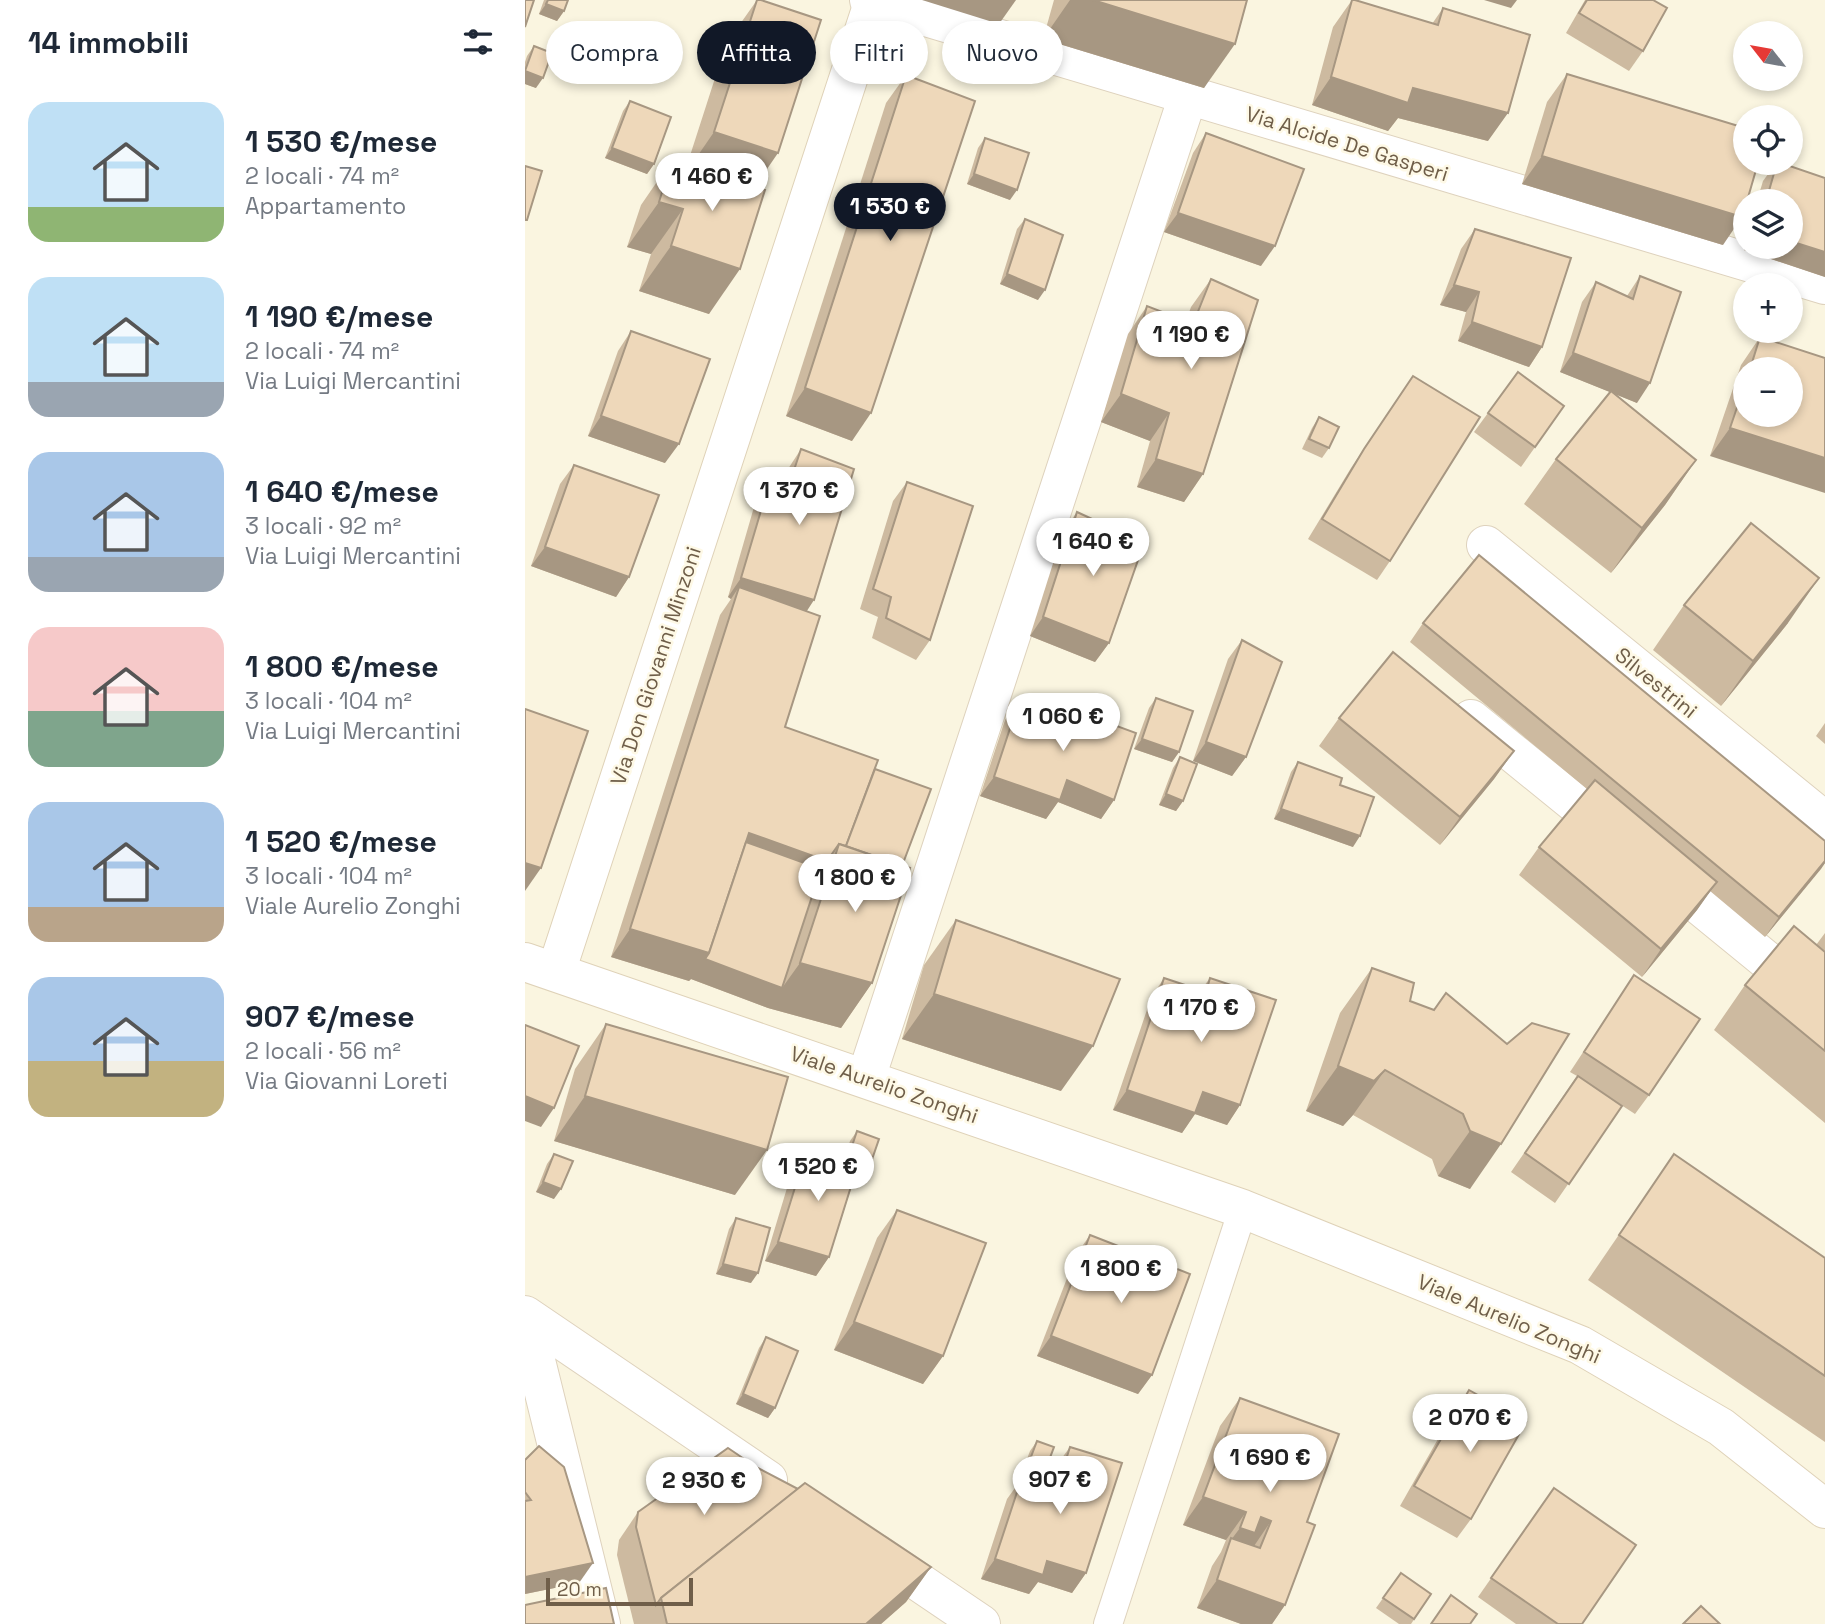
<!DOCTYPE html>
<html lang="it">
<meta charset="utf-8">
<style>
:root{--surface:#fff;--page:#f6f6f7;--text:#1f2937;--muted:#747a83;--accent:#111827}
body{margin:0;font-family:"Space Grotesk",sans-serif;background:var(--page);color:var(--text);height:100vh;display:flex;flex-direction:column;font-size:26px;white-space:nowrap}
*{box-sizing:border-box;margin:0}
p{font-size:23px;color:var(--muted)}
.icon{flex:none;width:38px;height:38px;fill:none;stroke:currentColor;stroke-width:2;stroke-linecap:round;stroke-linejoin:round}
.map{position:relative;flex:1;overflow:hidden}
.sheet{display:flex;flex-direction:column;background:var(--surface);width:525px}
.sheet>*{flex:none}
.top-card{position:absolute;left:21px;top:21px;width:665px;height:63px;display:flex;gap:14px}
.needle{width:46px;rotate:301deg}
.tools{position:absolute;left:1208px;top:21px;display:grid;gap:14px}
.tools a{display:grid;place-items:center;width:70px;height:70px;border-radius:50%;background:var(--surface);box-shadow:0 4px 10px #0003;font-size:35px}
.scale{position:absolute;left:21px;bottom:18px;width:147px;box-sizing:border-box;padding-left:7px;border:4px solid #6f5e49;border-top:0;font-size:19px;line-height:24px;white-space:nowrap;color:#6f5e49;-webkit-text-stroke:5px #fef9e6;paint-order:stroke}
.price{position:absolute;translate:-50% -60px;padding:0 16px;border-radius:24px;background:#fff;color:#222;font-size:23px;line-height:46px;filter:drop-shadow(0 2px 4px #0008)}
.price::after{content:'';position:absolute;left:50%;top:42px;width:21px;height:16px;margin-left:-10px;background:inherit;clip-path:polygon(0 0,100% 0,50% 100%)}
.price.on{background:var(--accent);color:#fff}
ul{padding:0;list-style:none}
li{display:flex;align-items:center;gap:21px;height:175px;padding:0 28px}
li span{display:grid;place-items:center;flex:none;width:196px;height:140px;border-radius:21px;color:#555}
li>.icon{margin-inline-start:auto}
span .icon{width:84px;height:84px;fill:#fffc;stroke-width:1}
li b{font-size:30px}
h2{display:flex;justify-content:space-between;align-items:center;height:84px;padding:0 28px;font-size:30px}
.chip{padding:0 24px;border-radius:32px;background:var(--surface);box-shadow:0 4px 10px #0003;font-size:24px;line-height:63px}
.chip.on{background:var(--accent);color:#fff}
main{display:flex;flex:1;min-height:0}
.map>svg:first-child{display:block}
.lines{fill:none;stroke-linecap:round;stroke-linejoin:round}
.lane-casing{stroke:#ded2bd;stroke-width:30}
.street-casing{stroke:#ded2bd;stroke-width:40}
.secondary-casing{stroke:#dfd2b8;stroke-width:40}
.lane{stroke:#fff;stroke-width:28}
.street{stroke:#fff;stroke-width:38}
.secondary{stroke:#fff;stroke-width:38}
.wall{fill:#cdbaa0;fill-rule:evenodd}
.shaded-wall{fill:#a79782}
.building{fill:#eed8ba;stroke:#a79782;stroke-width:2}
.labels{text-anchor:middle;stroke-width:5;stroke-linejoin:round;paint-order:stroke}
.street-label{font-size:21px;fill:#6f5e49;stroke:#fef9e6}
</style>
<main>
<section class="sheet">
<h2>14 immobili<svg class="icon" aria-label="filters" viewBox="0 0 24 24"><path d="M4 7h16M4 17h16"/><circle cx="9" cy="7" r="2"/><circle cx="15" cy="17" r="2"/></svg></h2>
<ul>
<li><span style="background:linear-gradient(#bfe0f5 75%,#8fb573 0)"><svg class="icon" aria-label="home" viewBox="0 0 24 24"><path d="M3 11l9-7 9 7M6 9v11h12V9"/></svg></span><div><b>1 530 €/mese</b><p>2 locali · 74 m²</p><p>Appartamento</p></div></li>
<li><span style="background:linear-gradient(#bfe0f5 75%,#9aa5b1 0)"><svg class="icon" aria-label="home" viewBox="0 0 24 24"><path d="M3 11l9-7 9 7M6 9v11h12V9"/></svg></span><div><b>1 190 €/mese</b><p>2 locali · 74 m²</p><p>Via Luigi Mercantini</p></div></li>
<li><span style="background:linear-gradient(#a9c7e8 75%,#9aa5b1 0)"><svg class="icon" aria-label="home" viewBox="0 0 24 24"><path d="M3 11l9-7 9 7M6 9v11h12V9"/></svg></span><div><b>1 640 €/mese</b><p>3 locali · 92 m²</p><p>Via Luigi Mercantini</p></div></li>
<li><span style="background:linear-gradient(#f6c9c9 60%,#7fa58c 0)"><svg class="icon" aria-label="home" viewBox="0 0 24 24"><path d="M3 11l9-7 9 7M6 9v11h12V9"/></svg></span><div><b>1 800 €/mese</b><p>3 locali · 104 m²</p><p>Via Luigi Mercantini</p></div></li>
<li><span style="background:linear-gradient(#a9c7e8 75%,#b9a48a 0)"><svg class="icon" aria-label="home" viewBox="0 0 24 24"><path d="M3 11l9-7 9 7M6 9v11h12V9"/></svg></span><div><b>1 520 €/mese</b><p>3 locali · 104 m²</p><p>Viale Aurelio Zonghi</p></div></li>
<li><span style="background:linear-gradient(#a9c7e8 60%,#c2b280 0)"><svg class="icon" aria-label="home" viewBox="0 0 24 24"><path d="M3 11l9-7 9 7M6 9v11h12V9"/></svg></span><div><b>907 €/mese</b><p>2 locali · 56 m²</p><p>Via Giovanni Loreti</p></div></li>
</ul>
</section>
<div class="map">
<svg width="1300" height="1624" viewBox="0 0 1300 1624">
<rect width="100%" height="100%" fill="#faf5e0"/>
<g class="lines">
<!-- lane casing -->
<g class="lane-casing">
<polyline id="lane" points="583,1624 718,1209"/>
</g>
<!-- street casing -->
<g class="street-casing">
<g id="street">
<polyline points="344,0 1300,285"/>
<polyline points="961,545 1300,821"/>
<polyline points="946,719 1090,836"/>
<polyline points="1136,874 1300,1008"/>
<polyline points="341,1078 663,96"/>
<polyline points="0,1315 243,1480"/>
<polyline points="0,1316 76,1624"/>
<polyline points="351,1553 456,1624"/>
</g>
</g>
<!-- secondary casing -->
<g class="secondary-casing">
<g id="secondary">
<polyline points="0,962 718,1209 1055,1345 1196,1427 1300,1509"/>
<polyline points="31,972 349,0"/>
</g>
</g>
<!-- lane -->
<use href="#lane" class="lane"/>
<!-- street -->
<use href="#street" class="street"/>
<!-- secondary -->
<use href="#secondary" class="secondary"/>
</g>
<!-- wall -->
<g class="wall">
<polygon points="19,0 43,0 39,11 32,21 14,14"/>
<polygon points="232,0 230,186 184,314 114,291 126,254 102,247 116,205 147,160 162,165 201,44"/>
<polygon points="529,0 722,0 679,88 518,39"/>
<polygon points="827,0 907,24 918,8 963,141 873,118 863,131 787,105 808,27"/>
<polygon points="1060,0 1128,0 1118,51 1104,71 1041,33"/>
<polygon points="9,46 11,88 0,84 0,62 2,56"/>
<polygon points="1042,74 1198,245 997,184 1022,102"/>
<polygon points="381,75 327,441 261,416 361,103"/>
<polygon points="105,101 129,164 122,174 80,158 98,111"/>
<polygon points="681,133 736,266 639,232 668,153"/>
<polygon points="460,138 485,200 442,184 453,148"/>
<polygon points="1251,163 1256,163 1300,178 1300,277 1219,250 1220,246 1265,247 1265,201 1232,201 1238,181"/>
<polygon points="500,219 513,300 475,284 492,229"/>
<polygon points="950,229 1017,347 1004,367 933,341 941,312 915,305 936,249"/>
<polygon points="1115,276 1112,403 1090,394 1171,460 1140,505 1086,573 999,504 1031,459 1085,392 1035,372 1057,302 1071,282 1102,296"/>
<polygon points="686,279 678,474 659,502 612,487 625,441 576,422 603,334 622,306 661,321 666,307"/>
<polygon points="106,331 140,463 63,436 93,351"/>
<path d="M1235,337L1300,358L1185,456L1216,365ZM1220,369H1265L1220,415Z"/>
<polygon points="888,376 865,561 852,580 783,539 826,468"/>
<polygon points="1039,406 996,467 949,432 963,413"/>
<polygon points="794,417 804,448 797,458 777,449 787,428"/>
<polygon points="276,449 281,612 260,727 350,769 377,866 347,983 316,1028 243,1008 166,979 164,981 86,957 195,615 206,599 203,597 229,507 243,487 255,491 263,469"/>
<polygon points="49,465 104,577 91,597 6,566 35,484"/>
<polygon points="382,482 405,640 391,660 347,638 353,617 335,609 368,501"/>
<polygon points="552,512 584,643 570,662 505,636 538,532"/>
<polygon points="1159,605 1263,623 1196,706 1128,650"/>
<polygon points="898,623 1300,841 1300,863 1240,937 1185,891 1172,910 1117,977 994,875 1014,847 1062,789 885,642"/>
<polygon points="717,640 721,757 707,776 668,761 703,659"/>
<polygon points="631,698 654,752 647,762 609,749 624,708"/>
<polygon points="494,701 556,724 562,715 589,800 576,819 533,802 521,819 455,796 480,720"/>
<polygon points="814,718 989,751 969,779 915,845 794,746"/>
<polygon points="1300,723 1300,744 1291,736"/>
<polygon points="655,757 658,801 651,811 634,805 648,768"/>
<polygon points="773,762 815,785 828,847 749,819 766,772"/>
<polygon points="431,920 536,1091 377,1039 399,965"/>
<polygon points="1300,933 1300,1123 1189,1030 1220,985 1291,945"/>
<polygon points="847,968 885,1001 982,1044 945,1189 913,1176 907,1159 828,1115 818,1126 781,1111 815,1013"/>
<polygon points="1109,975 1124,1095 1110,1114 1073,1090 1097,1106 1030,1203 986,1172 1052,1076 1045,1072"/>
<polygon points="639,978 676,990 685,978 715,1105 702,1125 670,1114 657,1133 588,1110 626,998"/>
<polygon points="81,1024 210,1195 29,1141 50,1069"/>
<polygon points="332,1131 343,1171 335,1181 329,1179 304,1257 291,1276 240,1261 268,1168 282,1149 319,1160 325,1141"/>
<polygon points="29,1154 29,1199 11,1192 22,1164"/>
<polygon points="1149,1154 1300,1258 1300,1442 1063,1280"/>
<polygon points="372,1210 418,1356 398,1384 309,1350 352,1238"/>
<polygon points="211,1218 226,1283 191,1274 204,1229"/>
<polygon points="565,1235 627,1375 613,1394 512,1356 551,1255"/>
<polygon points="241,1337 250,1408 243,1418 211,1404 234,1348"/>
<polygon points="944,1390 946,1519 932,1538 875,1506 930,1409"/>
<polygon points="715,1398 782,1522 760,1605 747,1624 716,1624 672,1608 687,1566 696,1552 701,1540 658,1525 695,1426"/>
<polygon points="512,1441 518,1476 512,1485 524,1489 531,1466 545,1447 561,1573 547,1593 513,1582 504,1594 456,1579 482,1499 495,1481 494,1480 505,1451"/>
<polygon points="0,1460 54,1583 0,1594"/>
<polygon points="231,1467 406,1567 381,1602 356,1624 109,1624 92,1555 94,1540 113,1512"/>
<polygon points="1029,1488 1057,1624 991,1624 953,1597"/>
<polygon points="876,1573 906,1594 886,1624 874,1624 851,1608"/>
</g>
<!-- shaded-wall -->
<g class="shaded-wall">
<polygon points="397,0 491,0 474,24"/>
<polygon points="545,0 568,0 710,44 679,88 518,39"/>
<polygon points="959,0 992,0 986,8"/>
<polygon points="21,4 39,11 32,21 14,14"/>
<polygon points="0,71 18,78 11,88 0,84"/>
<polygon points="806,77 888,88 983,113 963,141 873,118 863,131 787,105"/>
<polygon points="189,132 253,153 222,198 158,177"/>
<polygon points="87,148 129,164 122,174 80,158"/>
<polygon points="1017,156 1217,217 1198,245 997,184"/>
<polygon points="449,174 492,190 485,200 442,184"/>
<polygon points="134,202 158,209 126,254 102,247"/>
<polygon points="653,213 750,246 736,266 639,232"/>
<polygon points="1265,241 1300,252 1300,277 1219,250 1221,247 1265,247"/>
<polygon points="146,246 215,269 184,314 114,291"/>
<polygon points="482,274 520,290 513,300 475,284"/>
<polygon points="929,285 954,292 941,312 915,305"/>
<polygon points="947,322 1017,347 1004,367 933,341"/>
<polygon points="1048,353 1125,383 1112,403 1035,372"/>
<polygon points="280,388 346,413 327,441 261,416"/>
<polygon points="596,394 644,413 625,441 576,422"/>
<polygon points="76,416 154,444 140,463 63,436"/>
<polygon points="1205,428 1300,458 1300,493 1185,456"/>
<polygon points="631,459 678,474 659,502 612,487"/>
<polygon points="1171,460 1140,505 1086,573 1117,528"/>
<polygon points="20,547 104,577 91,597 6,566"/>
<polygon points="216,578 289,600 276,620 214,587 206,599 203,597"/>
<polygon points="1294,578 1263,623 1196,706 1228,661"/>
<polygon points="518,617 584,643 570,662 505,636"/>
<polygon points="617,739 654,752 647,762 609,749"/>
<polygon points="681,742 721,757 707,776 668,761"/>
<polygon points="989,751 969,779 915,845 935,817"/>
<polygon points="469,777 542,780 589,800 576,819 533,802 521,819 455,796"/>
<polygon points="641,794 658,801 651,811 634,805"/>
<polygon points="756,809 835,836 828,847 749,819"/>
<polygon points="224,833 302,861 283,889 210,863"/>
<polygon points="1300,861 1300,863 1296,869 1240,937 1254,917"/>
<polygon points="0,863 16,868 0,891"/>
<polygon points="1192,882 1172,910 1117,977 1136,949"/>
<polygon points="105,929 184,953 257,988 275,963 347,983 316,1028 243,1008 166,979 164,981 86,957"/>
<polygon points="409,994 568,1046 536,1091 377,1039"/>
<polygon points="813,1066 860,1070 828,1115 818,1126 781,1111"/>
<polygon points="602,1090 678,1092 715,1105 702,1125 670,1114 657,1133 588,1110"/>
<polygon points="0,1096 29,1108 16,1127 0,1121"/>
<polygon points="60,1096 242,1150 210,1195 29,1141"/>
<polygon points="945,1131 976,1144 945,1189 913,1176"/>
<polygon points="321,1164 343,1171 335,1181 314,1174"/>
<polygon points="18,1182 36,1189 29,1199 11,1192"/>
<polygon points="253,1242 304,1257 291,1276 240,1261"/>
<polygon points="198,1264 233,1273 226,1283 191,1274"/>
<polygon points="329,1322 418,1356 398,1384 309,1350"/>
<polygon points="526,1336 627,1375 613,1394 512,1356"/>
<polygon points="218,1394 250,1408 243,1418 211,1404"/>
<polygon points="501,1470 518,1476 511,1487 494,1480"/>
<polygon points="678,1497 721,1512 701,1540 658,1525"/>
<polygon points="736,1517 746,1521 727,1549 706,1540 715,1528"/>
<polygon points="470,1559 522,1561 561,1573 547,1593 513,1582 504,1594 456,1579"/>
<polygon points="68,1563 54,1583 0,1594 0,1577"/>
<polygon points="406,1567 381,1602 356,1624 341,1624"/>
<polygon points="692,1580 760,1605 747,1624 716,1624 672,1608"/>
</g>
<!-- building -->
<g class="building">
<polygon points="0,0 9,0 0,27"/>
<polygon points="23,0 43,0 39,11 21,4"/>
<polygon points="232,0 236,0 296,20 253,153 189,132"/>
<polygon points="568,0 722,0 710,44"/>
<polygon points="827,0 830,0 913,25 918,8 1005,35 983,113 888,88 883,103 806,77"/>
<polygon points="1062,0 1128,0 1142,8 1118,51 1054,13"/>
<polygon points="9,46 27,53 18,78 0,71"/>
<polygon points="1042,74 1220,128 1220,163 1233,163 1222,201 1220,201 1220,209 1217,217 1017,156"/>
<polygon points="381,75 450,101 346,413 280,388"/>
<polygon points="105,101 146,117 129,164 87,148"/>
<polygon points="681,133 779,169 750,246 653,213"/>
<polygon points="460,138 504,153 492,190 449,174"/>
<polygon points="147,160 240,190 215,269 146,246 158,209 134,202"/>
<polygon points="1252,163 1256,163 1300,178 1300,252 1265,241 1265,201 1241,201"/>
<polygon points="0,166 17,171 2,220 0,220"/>
<polygon points="500,219 538,235 520,290 482,274"/>
<polygon points="950,229 1046,258 1017,347 947,322 954,292 929,285"/>
<polygon points="1115,276 1156,292 1125,383 1048,353 1071,282 1108,299"/>
<polygon points="686,279 733,300 678,474 631,459 644,413 596,394 622,306 668,324"/>
<polygon points="106,331 185,359 154,444 76,416"/>
<polygon points="1235,337 1300,358 1300,458 1205,428 1220,384 1220,415 1265,415 1265,369 1225,369"/>
<polygon points="993,372 1039,406 1010,447 963,413"/>
<polygon points="888,376 955,417 865,561 797,519 839,449"/>
<polygon points="1086,391 1171,460 1117,528 1031,459"/>
<polygon points="794,417 814,427 804,448 784,439"/>
<polygon points="276,449 329,469 289,600 216,578 243,487 261,494"/>
<polygon points="49,465 134,495 104,577 20,547"/>
<polygon points="382,482 448,506 405,640 361,618 366,597 348,589"/>
<polygon points="552,512 619,543 584,643 518,617"/>
<polygon points="1226,523 1294,578 1228,661 1159,605"/>
<polygon points="954,555 1300,841 1300,861 1254,917 898,623"/>
<polygon points="214,587 295,616 260,727 353,760 321,846 314,844 302,861 224,833 184,953 105,929"/>
<polygon points="717,640 757,662 721,757 681,742"/>
<polygon points="868,652 989,751 935,817 814,718"/>
<polygon points="631,698 668,711 654,752 617,739"/>
<polygon points="494,701 560,726 562,715 611,733 589,800 542,780 535,800 469,777"/>
<polygon points="0,709 63,731 16,868 0,863"/>
<polygon points="655,757 672,764 658,801 641,794"/>
<polygon points="773,762 817,778 815,785 849,797 835,836 756,809"/>
<polygon points="350,769 406,789 377,866 321,846"/>
<polygon points="1070,780 1192,882 1136,949 1014,847"/>
<polygon points="221,842 296,869 257,988 180,959 184,953"/>
<polygon points="314,844 385,868 347,983 275,963"/>
<polygon points="431,920 595,979 568,1046 409,994"/>
<polygon points="1269,926 1300,952 1300,1051 1220,985"/>
<polygon points="847,968 889,983 885,1001 909,1010 921,993 982,1044 1007,1023 1044,1034 976,1144 945,1131 938,1114 860,1070 849,1081 813,1066"/>
<polygon points="1109,975 1175,1019 1124,1095 1059,1052"/>
<polygon points="639,978 681,992 685,978 751,1000 715,1105 678,1092 670,1113 602,1090"/>
<polygon points="81,1024 263,1077 242,1150 60,1096"/>
<polygon points="0,1025 54,1046 29,1108 0,1096"/>
<polygon points="1053,1076 1097,1106 1044,1184 1000,1153"/>
<polygon points="332,1131 354,1139 343,1171 332,1167 333,1164 322,1161"/>
<polygon points="282,1149 333,1164 304,1257 253,1242"/>
<polygon points="29,1154 48,1161 36,1189 18,1182"/>
<polygon points="1149,1154 1300,1258 1300,1376 1094,1235"/>
<polygon points="372,1210 461,1243 418,1356 329,1322"/>
<polygon points="211,1218 245,1228 233,1273 198,1264"/>
<polygon points="565,1235 665,1274 627,1375 526,1336"/>
<polygon points="241,1337 273,1351 250,1408 218,1394"/>
<polygon points="944,1390 1001,1422 946,1519 889,1486"/>
<polygon points="715,1398 814,1434 782,1522 790,1525 760,1605 692,1580 706,1538 735,1548 746,1521 736,1517 730,1533 715,1528 721,1512 678,1497"/>
<polygon points="512,1441 529,1447 518,1476 501,1470"/>
<polygon points="14,1446 39,1467 68,1563 0,1577 0,1501 6,1500 0,1492 0,1460"/>
<polygon points="545,1447 597,1463 561,1573 522,1561 518,1575 470,1559 496,1480 531,1491"/>
<polygon points="203,1448 231,1467 273,1489 136,1598 131,1605 111,1527 113,1512"/>
<polygon points="280,1483 406,1567 341,1624 142,1624 136,1598"/>
<polygon points="1029,1488 1111,1545 1057,1624 1033,1624 966,1578"/>
<polygon points="876,1573 906,1594 889,1619 858,1598"/>
<polygon points="81,1588 89,1624 0,1624 0,1605"/>
<polygon points="926,1595 952,1614 945,1624 906,1624"/>
<polygon points="1176,1606 1195,1624 1158,1624"/>
</g>
<g class="labels">
<!-- street labels -->
<g class="street-label">
<text transform="translate(822 144) rotate(17)" y="7">Via Alcide De Gasperi</text>
<text transform="translate(131 666) rotate(-72)" y="7">Via Don Giovanni Minzoni</text>
<text transform="translate(1131 683) rotate(39)" y="7">Silvestrini</text>
<text transform="translate(359 1085) rotate(19)" y="7">Viale Aurelio Zonghi</text>
<text transform="translate(984 1319) rotate(23)" y="7">Viale Aurelio Zonghi</text>
</g>
</g>
</svg>
<div class="tools">
<a><svg class="needle" viewBox="-14 -14 28 28"><path d="M0-13l5 13h-10z" fill="#e53935"/><path d="M0 13l5-13h-10z" fill="#747a83"/></svg></a>
<a><svg class="icon" aria-label="locate" viewBox="0 0 24 24"><circle cx="12" cy="12" r="6"/><path d="M12 2v4M12 18v4M2 12h4M18 12h4"/></svg></a>
<a><svg class="icon" aria-label="layers" viewBox="0 0 24 24"><path d="M12 4l9 5-9 5-9-5zM3 14l9 5 9-5"/></svg></a>
<a>+</a>
<a>−</a>
</div>
<div class="scale">20 m</div>
<b class="price" style="left:187px;top:213px">1 460 €</b>
<b class="price on" style="left:365px;top:243px">1 530 €</b>
<b class="price" style="left:666px;top:371px">1 190 €</b>
<b class="price" style="left:274px;top:527px">1 370 €</b>
<b class="price" style="left:568px;top:578px">1 640 €</b>
<b class="price" style="left:538px;top:753px">1 060 €</b>
<b class="price" style="left:330px;top:914px">1 800 €</b>
<b class="price" style="left:676px;top:1044px">1 170 €</b>
<b class="price" style="left:293px;top:1203px">1 520 €</b>
<b class="price" style="left:596px;top:1305px">1 800 €</b>
<b class="price" style="left:945px;top:1454px">2 070 €</b>
<b class="price" style="left:745px;top:1494px">1 690 €</b>
<b class="price" style="left:535px;top:1516px">907 €</b>
<b class="price" style="left:179px;top:1517px">2 930 €</b>
<div class="top-card">
<a class="chip">Compra</a>
<a class="chip on">Affitta</a>
<a class="chip">Filtri</a>
<a class="chip">Nuovo</a>
</div>
</div>
</main>
